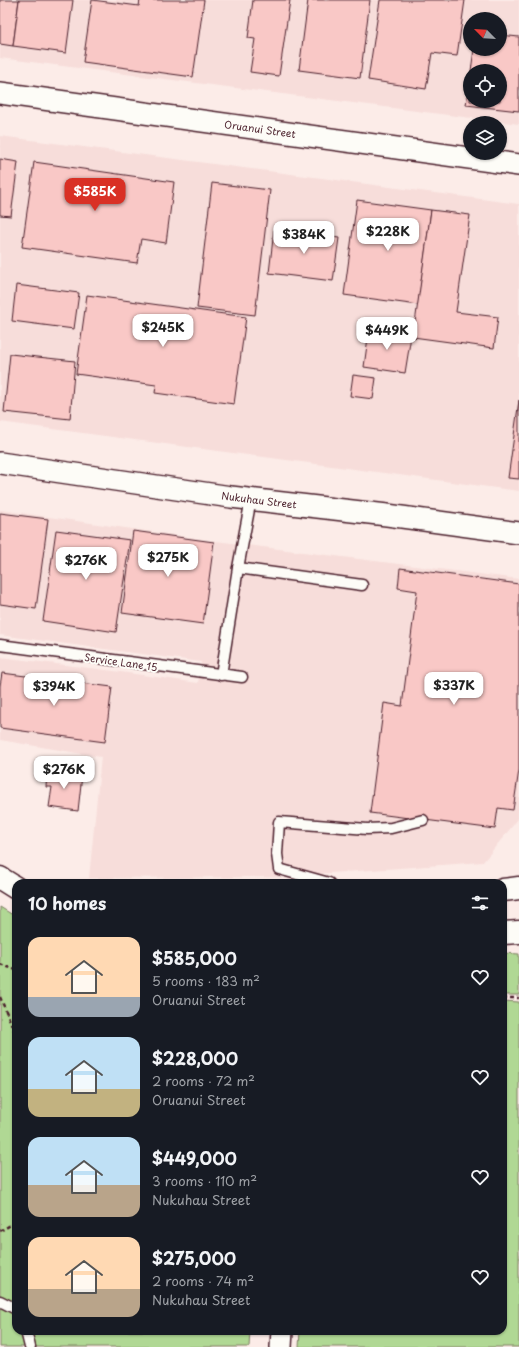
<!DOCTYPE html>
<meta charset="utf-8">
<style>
:root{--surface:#171b24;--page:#242831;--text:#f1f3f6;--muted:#9ea1a6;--accent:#d93025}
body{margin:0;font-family:"Playpen Sans",sans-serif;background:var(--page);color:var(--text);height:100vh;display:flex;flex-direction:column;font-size:15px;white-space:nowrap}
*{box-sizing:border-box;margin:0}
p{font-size:13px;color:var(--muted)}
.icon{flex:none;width:22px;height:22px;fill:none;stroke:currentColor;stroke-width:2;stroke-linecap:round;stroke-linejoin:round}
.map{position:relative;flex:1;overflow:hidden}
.sheet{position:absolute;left:12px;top:879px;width:495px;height:456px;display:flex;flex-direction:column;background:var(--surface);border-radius:12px;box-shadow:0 1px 3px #0004}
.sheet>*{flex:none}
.needle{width:26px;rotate:294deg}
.fabs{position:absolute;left:463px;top:12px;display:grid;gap:8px}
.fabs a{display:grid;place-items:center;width:44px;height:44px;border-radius:50%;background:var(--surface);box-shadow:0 1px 3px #0004;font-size:20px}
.price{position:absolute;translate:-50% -34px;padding:0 9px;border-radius:8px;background:#fff;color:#222;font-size:13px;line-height:26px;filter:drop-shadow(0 1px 2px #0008)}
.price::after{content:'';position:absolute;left:50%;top:24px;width:12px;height:9px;margin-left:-6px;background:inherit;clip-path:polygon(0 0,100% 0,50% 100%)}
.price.active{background:var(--accent);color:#fff}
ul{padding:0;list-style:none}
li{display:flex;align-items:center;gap:12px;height:100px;padding:0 16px}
li span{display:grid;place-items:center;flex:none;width:112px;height:80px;border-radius:12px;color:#555}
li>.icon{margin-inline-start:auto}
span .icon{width:48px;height:48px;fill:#fffc;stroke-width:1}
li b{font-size:17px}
h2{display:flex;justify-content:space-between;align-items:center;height:48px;padding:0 16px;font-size:17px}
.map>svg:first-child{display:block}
.built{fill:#f7ddda;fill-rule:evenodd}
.green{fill:#b0d894;stroke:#7d7c60}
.building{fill:#f9c8c6;stroke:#4a1f2b}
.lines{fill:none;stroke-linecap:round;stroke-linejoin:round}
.service-casing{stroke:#4a1f2b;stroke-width:13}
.minor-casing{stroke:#4a1f2b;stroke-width:24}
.secondary-casing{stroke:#4a1f2b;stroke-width:25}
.path{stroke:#4a1f2b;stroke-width:2.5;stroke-dasharray:4 3;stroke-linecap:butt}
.service{stroke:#fdfcf7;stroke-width:10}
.minor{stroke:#fdfcf7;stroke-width:21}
.secondary{stroke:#fdfcf7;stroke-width:22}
.labels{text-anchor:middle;stroke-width:4;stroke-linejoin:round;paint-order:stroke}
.street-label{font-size:10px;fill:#4a1f2b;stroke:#fdfcf7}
</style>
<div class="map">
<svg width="519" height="1347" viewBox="0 0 519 1347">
<rect width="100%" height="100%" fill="#fcece8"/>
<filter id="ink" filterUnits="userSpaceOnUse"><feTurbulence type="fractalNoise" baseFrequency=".025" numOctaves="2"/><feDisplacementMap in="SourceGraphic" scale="8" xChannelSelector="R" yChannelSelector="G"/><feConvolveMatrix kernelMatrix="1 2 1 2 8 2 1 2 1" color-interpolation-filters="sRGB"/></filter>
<g filter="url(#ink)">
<!-- built -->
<g class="built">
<path d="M0,0H519V124L0,58ZM470,19H500V49H470ZM470,71H500V101H470Z"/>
<polygon points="0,136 519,204 519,491 0,422"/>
<polygon points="0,510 216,541 519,579 519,809 518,819 483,862 274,877 89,878 101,757 0,740 0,657 114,671 198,683 201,662 0,635"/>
</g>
<!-- green -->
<g class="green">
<polygon points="0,907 16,917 16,1331 250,1331 249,1347 0,1347"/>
<polygon points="503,953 519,954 519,995 503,995"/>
<polygon points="503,1001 519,1002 519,1347 299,1347 300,1331 503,1331"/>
</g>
<!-- building -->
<g class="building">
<polygon points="0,0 19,0 13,46 0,44"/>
<polygon points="19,0 73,0 66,53 13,46"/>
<polygon points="92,0 139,6 140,0 204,0 193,77 83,62"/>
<polygon points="253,0 290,0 279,76 250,72 255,39 248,38"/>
<polygon points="308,0 370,0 360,78 299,70"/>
<polygon points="380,0 465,0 457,56 432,53 426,89 368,80"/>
<polygon points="500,35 519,37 519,111 466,105 470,78 470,101 500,101 500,71 471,71 474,49 500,49"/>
<polygon points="0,159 18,162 11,216 0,215"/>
<polygon points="34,162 174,182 166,243 141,239 137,263 22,247"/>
<polygon points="212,183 270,190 255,315 197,308"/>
<polygon points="357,200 431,210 418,305 344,295"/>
<polygon points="431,210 470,215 456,312 498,317 494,348 413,337"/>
<polygon points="274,230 339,238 333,281 269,273"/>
<polygon points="16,285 79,293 74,329 12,321"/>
<polygon points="87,295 246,317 234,404 155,393 156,385 76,374"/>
<polygon points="369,330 411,336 405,373 364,367"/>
<polygon points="10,354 75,361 70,419 4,412"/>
<polygon points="353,375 376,378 373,399 350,396"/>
<polygon points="519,400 519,479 508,478"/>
<polygon points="0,513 48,519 36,609 0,604"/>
<polygon points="56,530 130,540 116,632 43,621"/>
<polygon points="133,531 214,542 203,624 122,613"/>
<polygon points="400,568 519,584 519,770 513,810 498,808 495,829 370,813 384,703 402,706 417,591 398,588"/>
<polygon points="2,673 112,687 105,742 0,728 0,686"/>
<polygon points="47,771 82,775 78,811 49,807 52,787 46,787"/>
</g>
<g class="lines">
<!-- service casing -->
<g class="service-casing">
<g id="service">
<polyline points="238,568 362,585"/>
<polyline points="0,645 242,677"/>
<polyline points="221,675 238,568 251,499"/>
<polyline points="329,883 279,869 277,854 279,822 367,829 391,828 423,820"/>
<polyline points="0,1301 16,1309"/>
<polyline points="26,1331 30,1347"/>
</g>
</g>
<!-- minor casing -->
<g class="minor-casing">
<g id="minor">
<polyline points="0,93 519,165"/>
<polyline points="0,463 231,497 387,515 519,533"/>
<polyline points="281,1347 282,1331"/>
</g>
</g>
<!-- secondary casing -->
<g class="secondary-casing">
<g id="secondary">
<polyline points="0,878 16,888"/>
<polyline points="503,890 519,888"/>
<polyline points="503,933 519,932"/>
</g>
</g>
<!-- path -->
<g class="path">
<polyline points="0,964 16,970"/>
<polyline points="0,997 16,1035"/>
<polyline points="503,998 519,998"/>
<polyline points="0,1231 16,1222"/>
</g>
<!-- service -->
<use href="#service" class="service"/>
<!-- minor -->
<use href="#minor" class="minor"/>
<!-- secondary -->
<use href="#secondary" class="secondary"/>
</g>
</g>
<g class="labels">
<!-- street labels -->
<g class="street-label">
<text transform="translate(260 129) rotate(8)" y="4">Oruanui Street</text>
<text transform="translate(259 500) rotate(7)" y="4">Nukuhau Street</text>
<text transform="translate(121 662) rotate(8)" y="4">Service Lane 15</text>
</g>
</g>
</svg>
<div class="fabs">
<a><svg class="needle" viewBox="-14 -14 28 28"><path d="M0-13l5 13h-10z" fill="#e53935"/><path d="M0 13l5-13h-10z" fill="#9ea1a6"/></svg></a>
<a><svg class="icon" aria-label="locate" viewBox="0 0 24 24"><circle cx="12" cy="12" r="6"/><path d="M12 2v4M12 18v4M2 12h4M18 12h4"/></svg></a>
<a><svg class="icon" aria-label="layers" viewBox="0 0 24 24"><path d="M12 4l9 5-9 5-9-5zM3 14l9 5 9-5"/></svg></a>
</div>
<b class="price active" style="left:95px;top:212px">$585K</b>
<b class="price" style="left:388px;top:252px">$228K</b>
<b class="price" style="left:304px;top:255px">$384K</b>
<b class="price" style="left:163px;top:348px">$245K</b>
<b class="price" style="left:387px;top:351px">$449K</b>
<b class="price" style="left:168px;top:578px">$275K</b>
<b class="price" style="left:86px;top:581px">$276K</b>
<b class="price" style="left:454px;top:706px">$337K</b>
<b class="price" style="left:54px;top:707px">$394K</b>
<b class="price" style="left:64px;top:790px">$276K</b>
<section class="sheet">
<h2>10 homes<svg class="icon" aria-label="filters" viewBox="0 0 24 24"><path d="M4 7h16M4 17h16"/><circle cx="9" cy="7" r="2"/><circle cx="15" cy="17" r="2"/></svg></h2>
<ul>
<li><span style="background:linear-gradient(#ffd9b3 75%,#9aa5b1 0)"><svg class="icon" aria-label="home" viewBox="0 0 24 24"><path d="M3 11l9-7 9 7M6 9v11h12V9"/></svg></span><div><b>$585,000</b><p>5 rooms · 183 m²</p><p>Oruanui Street</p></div><svg class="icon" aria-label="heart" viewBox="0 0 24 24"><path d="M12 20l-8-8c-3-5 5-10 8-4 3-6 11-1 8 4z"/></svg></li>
<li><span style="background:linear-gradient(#bfe0f5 65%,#c2b280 0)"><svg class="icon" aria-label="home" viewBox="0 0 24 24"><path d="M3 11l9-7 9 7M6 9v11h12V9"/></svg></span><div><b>$228,000</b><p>2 rooms · 72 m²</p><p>Oruanui Street</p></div><svg class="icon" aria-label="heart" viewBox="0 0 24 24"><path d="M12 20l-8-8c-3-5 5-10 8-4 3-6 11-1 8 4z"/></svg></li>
<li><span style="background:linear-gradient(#bfe0f5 60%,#b9a48a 0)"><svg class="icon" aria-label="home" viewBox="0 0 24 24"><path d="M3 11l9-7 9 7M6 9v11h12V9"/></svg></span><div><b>$449,000</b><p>3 rooms · 110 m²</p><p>Nukuhau Street</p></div><svg class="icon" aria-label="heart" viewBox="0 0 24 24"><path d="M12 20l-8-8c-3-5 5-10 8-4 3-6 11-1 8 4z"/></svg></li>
<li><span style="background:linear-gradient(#ffd9b3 65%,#b9a48a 0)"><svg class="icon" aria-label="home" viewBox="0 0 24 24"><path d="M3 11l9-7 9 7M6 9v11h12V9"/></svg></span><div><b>$275,000</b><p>2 rooms · 74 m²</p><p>Nukuhau Street</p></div><svg class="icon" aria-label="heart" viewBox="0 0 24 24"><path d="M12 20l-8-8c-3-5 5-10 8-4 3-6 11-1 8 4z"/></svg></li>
</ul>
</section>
</div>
